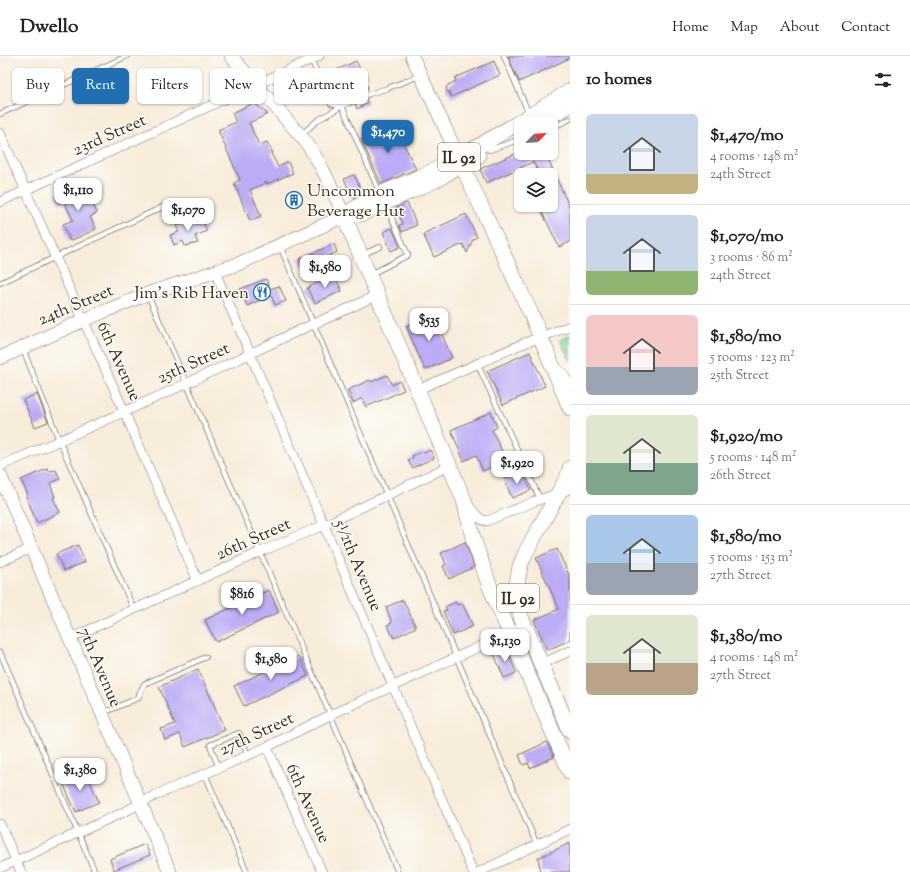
<!DOCTYPE html>
<meta charset="utf-8">
<style>
:root{--surface:#fff;--page:#f6f6f6;--text:#202124;--muted:#757577;--line:#e0e0e0;--accent:#1f6fb2}
body{margin:0;font-family:"Sorts Mill Goudy",serif;background:var(--page);color:var(--text);height:100vh;display:flex;flex-direction:column;font-size:15px;white-space:nowrap}
*{box-sizing:border-box;margin:0}
p{font-size:13px;color:var(--muted)}
.icon{flex:none;width:22px;height:22px;fill:none;stroke:currentColor;stroke-width:2;stroke-linecap:round;stroke-linejoin:round}
.map{position:relative;flex:1;overflow:hidden}
.panel{display:flex;flex-direction:column;background:var(--surface);width:340px}
.panel>*{flex:none}
.top-card{position:absolute;left:12px;top:12px;width:380px;height:36px;display:flex;gap:8px}
.needle{width:26px;rotate:65deg}
.fabs{position:absolute;left:514px;top:60px;display:grid;gap:8px}
.fabs a{display:grid;place-items:center;width:44px;height:44px;border-radius:6px;background:var(--surface);box-shadow:0 1px 3px #0004;font-size:20px}
.price{position:absolute;translate:-50% -34px;padding:0 9px;border-radius:8px;background:#fff;color:#222;font-size:13px;line-height:26px;filter:drop-shadow(0 1px 2px #0008)}
.price::after{content:'';position:absolute;left:50%;top:24px;width:12px;height:9px;margin-left:-6px;background:inherit;clip-path:polygon(0 0,100% 0,50% 100%)}
.price.on{background:var(--accent);color:#fff}
ul{padding:0;list-style:none}
li{display:flex;align-items:center;gap:12px;height:100px;padding:0 16px}
li+li{border-top:1px solid var(--line)}
li span{display:grid;place-items:center;flex:none;width:112px;height:80px;border-radius:6px;color:#555}
li>.icon{margin-inline-start:auto}
span .icon{width:48px;height:48px;fill:#fffc;stroke-width:1}
li b{font-size:17px}
h2{display:flex;justify-content:space-between;align-items:center;height:48px;padding:0 16px;font-size:17px}
.pill{padding:0 14px;border-radius:6px;background:var(--surface);box-shadow:0 1px 3px #0004;font-size:14px;line-height:36px}
.pill.on{background:var(--accent);color:#fff}
header{display:flex;align-items:center;gap:24px;box-sizing:border-box;height:56px;padding:0 20px;background:var(--surface);border-bottom:1px solid var(--line)}
header strong{font-size:19px}
nav{display:flex;gap:22px;margin-inline-start:auto;font-size:14px}
main{display:flex;flex:1;min-height:0}
.map>svg:first-child{display:block}
.garden{fill:url(#garden-furrows);stroke:#5e825e}
.building{fill:#bcacf5}
.lines{fill:none;stroke-linecap:round;stroke-linejoin:round}
.lane-casing{stroke:#7d6e60;stroke-width:6}
.street-casing{stroke:#7d6e60;stroke-width:10}
.secondary-casing{stroke:#7d6e60;stroke-width:14}
.primary-casing{stroke:#7d6e60;stroke-width:16}
.lane{stroke:#fff;stroke-width:4.5}
.street{stroke:#fff;stroke-width:9}
.secondary{stroke:#fff;stroke-width:13}
.primary{stroke:#fff;stroke-width:15}
.labels{text-anchor:middle;stroke-width:3;stroke-linejoin:round;paint-order:stroke}
.shield{fill:#fdfcf7;stroke:#75695f;stroke-width:1}
.shield-label{font-size:16px;font-weight:bold;fill:#3b2a1e}
.street-label{font-size:17px;fill:#3b2a1e;stroke:#fdfcf7}
.poi-label{font-size:17px;fill:#3b2a1e;stroke:#fdfcf7;text-anchor:start}
</style>
<header>
<strong>Dwello</strong>
<nav><a>Home</a><a>Map</a><a>About</a><a>Contact</a></nav>
</header>
<main>
<div class="map">
<svg width="570" height="816" viewBox="0 0 570 816">
<defs>
<pattern id="garden-furrows" width="10" height="10" patternUnits="userSpaceOnUse"><rect width="10" height="10" fill="#80d99e"/><path d="M-1 1l2-2M0 10L10 0M9 11l2-2" fill="none" stroke="#70ba88"/></pattern>
</defs>
<rect width="100%" height="100%" fill="#fdfcf7"/>
<filter id="ink" filterUnits="userSpaceOnUse"><feTurbulence type="fractalNoise" baseFrequency=".025" numOctaves="2"/><feDisplacementMap in="SourceGraphic" scale="8" xChannelSelector="R" yChannelSelector="G"/><feConvolveMatrix kernelMatrix="1 2 1 2 8 2 1 2 1" color-interpolation-filters="sRGB"/></filter>
<filter id="wash" filterUnits="userSpaceOnUse"><feTurbulence type="fractalNoise" baseFrequency=".012" numOctaves="4" result="noise"/><feDisplacementMap in="SourceGraphic" scale="16" xChannelSelector="R" yChannelSelector="G"/><feGaussianBlur stdDeviation="0.9" result="paint"/><feColorMatrix in="noise" values="0 0 0 0 0 0 0 0 0 0 0 0 0 0 0 0 0 1.4 0 .05"/><feComposite in="paint" operator="in"/></filter>
<g filter="url(#wash)">
<rect width="100%" height="100%" fill="#f8ecda"/>
<!-- garden -->
<polygon class="garden" points="570,279 570,305 560,284"/>
<g id="blocks">
<!-- building -->
<g class="building">
<polygon points="508,0 570,0 570,2 519,26"/>
<polygon points="356,5 361,15 364,14 367,20 364,22 368,32 363,35 363,36 345,43 339,30 331,34 324,20"/>
<polygon points="494,5 500,19 451,41 449,36 447,36 446,32 448,29 456,25 455,22"/>
<polygon points="366,43 368,47 357,53 355,48"/>
<polygon points="254,47 268,58 249,67 259,89 267,86 273,97 271,97 278,111 288,106 293,117 267,128 267,126 250,134 261,160 250,165 234,127 240,124 218,74 236,66 232,57"/>
<polygon points="394,68 416,113 381,128 361,83"/>
<polygon points="517,97 545,97 570,152 570,186 559,191 541,154 553,148 551,143 551,119 540,119 533,106 486,127 480,113"/>
<polygon points="353,119 354,119 363,137 353,142 344,123"/>
<polygon points="77,130 78,133 84,130 97,157 90,161 96,173 70,185 63,168 73,164 64,145 59,148 55,140"/>
<polygon points="407,147 417,169 402,176 399,169 403,168 396,152"/>
<polygon points="466,158 477,181 473,183 467,197 463,188 434,201 423,178"/>
<polygon points="189,161 190,164 195,162 197,168 203,166 207,175 195,180 198,187 185,190 183,185 174,189 170,179 179,176 176,170 183,168 181,164"/>
<polygon points="392,172 400,191 391,195 383,176"/>
<polygon points="334,188 337,196 303,211 299,203"/>
<polygon points="334,219 342,235 315,247 307,232"/>
<polygon points="266,223 270,233 279,230 286,245 275,249 271,239 247,250 240,233"/>
<polygon points="433,258 452,302 425,314 406,270"/>
<polygon points="530,296 545,330 503,349 487,315"/>
<polygon points="387,319 392,329 400,325 404,334 366,351 362,342 353,347 348,334 370,324 371,326"/>
<polygon points="37,338 48,366 35,371 23,344"/>
<polygon points="491,356 497,371 492,374 506,404 483,415 476,399 464,405 451,374"/>
<polygon points="430,394 434,402 412,412 408,404 413,402 412,400 423,395 424,397"/>
<polygon points="47,413 49,415 56,414 60,423 50,427 55,441 53,442 60,456 37,467 26,440 28,439 21,424"/>
<polygon points="522,415 531,434 512,442 504,423"/>
<polygon points="465,486 474,511 449,523 443,510 446,508 441,497"/>
<polygon points="78,489 85,506 64,515 56,498"/>
<polygon points="557,493 570,521 570,584 547,594 534,564 559,553 536,502"/>
<polygon points="269,534 279,556 216,586 205,564"/>
<polygon points="403,544 416,571 394,582 387,569 392,567 386,551"/>
<polygon points="456,546 457,549 462,547 473,570 453,579 443,555 447,554 445,551"/>
<polygon points="507,593 516,617 504,622 494,598"/>
<polygon points="299,600 308,620 244,650 234,630"/>
<polygon points="198,613 225,674 185,691 180,678 165,684 161,673 175,668 159,631"/>
<polygon points="547,686 554,701 530,712 528,707 523,709 519,699"/>
<polygon points="85,715 99,746 76,756 62,725"/>
<polygon points="570,787 570,816 541,816 538,802"/>
<polygon points="145,788 150,799 114,814 110,803"/>
</g>
</g>
</g>
<g filter="url(#ink)">
<use href="#blocks" fill-opacity="0" stroke="#7d6e60" stroke-width="1"/>
<g class="lines">
<!-- lane casing -->
<g class="lane-casing">
<g id="lane">
<polyline points="504,0 529,58"/>
<polyline points="311,3 331,48 342,50 369,38 388,32 419,20"/>
<polyline points="0,58 127,0"/>
<polyline points="551,72 570,63"/>
<polyline points="302,78 318,64 342,50 379,135"/>
<polyline points="489,94 521,83"/>
<polyline points="280,190 537,789"/>
<polyline points="363,198 380,191"/>
<polyline points="371,218 408,199 386,149"/>
<polyline points="0,227 167,149"/>
<polyline points="148,239 260,496 398,816"/>
<polyline points="23,293 59,384 134,554"/>
<polyline points="477,307 540,443"/>
<polyline points="0,596 95,816"/>
<polyline points="103,657 138,642 144,628 206,601"/>
<polyline points="219,712 210,689 239,677 248,699"/>
<polyline points="205,718 247,816"/>
</g>
</g>
<!-- street casing -->
<g class="street-casing">
<g id="street">
<polyline points="0,77 124,355 198,525"/>
<polyline points="0,146 319,0"/>
<polyline points="215,216 473,816"/>
<polyline points="558,313 563,318 570,329"/>
<polyline points="417,334 522,288 570,270"/>
<path d="M0,410C95,370 189,327 283,282C314,267 346,255 376,239"/>
<path d="M467,447C472,453 478,465 487,465L533,446L570,433"/>
<polyline points="0,506 32,492"/>
<polyline points="69,583 260,496 324,469 449,410"/>
<polyline points="541,608 570,595"/>
<polyline points="267,691 322,816"/>
<polyline points="0,768 21,816"/>
<polyline points="0,812 124,756 156,739 267,691 330,659 525,570"/>
<polyline points="479,816 570,773"/>
</g>
</g>
<!-- secondary casing -->
<g class="secondary-casing">
<g id="secondary">
<path d="M231,0L306,86C322,109 333,134 344,160"/>
<polyline points="0,302 84,264 147,238 238,208 344,160 362,159 385,148 440,123 462,109 412,0"/>
<polyline points="0,419 170,816"/>
</g>
</g>
<!-- primary casing -->
<g class="primary-casing">
<g id="primary">
<path d="M570,35C528,61 485,88 441,111C409,128 372,138 344,160L464,444L473,482L490,531L570,716"/>
<polyline points="538,67 570,49"/>
<polyline points="478,100 462,109 531,258 570,352"/>
<polyline points="570,412 568,420 526,496 520,510 517,528 518,543 521,561 570,675"/>
</g>
</g>
<!-- lane -->
<use href="#lane" class="lane"/>
<!-- street -->
<use href="#street" class="street"/>
<!-- secondary -->
<use href="#secondary" class="secondary"/>
<!-- primary -->
<use href="#primary" class="primary"/>
</g>
</g>
<!-- icons -->
<defs>
<g id="building-ring" transform="scale(0.9)"><circle r="9.5" fill="#fdfcf7" stroke="#1f6fb2" stroke-width="1.5"/><path d="M-4-6H4V6H1V3H-1V6H-4ZM-2.5-4.3h1.7v1.8h-1.7ZM.8-4.3h1.7v1.8H.8ZM-2.5-1h1.7V.8h-1.7ZM.8-1h1.7V.8H.8Z" fill="#1f6fb2"/></g>
<g id="restaurant-ring" transform="scale(0.9)"><circle r="9.5" fill="#fdfcf7" stroke="#1f6fb2" stroke-width="1.5"/><path d="M-5-6h1v4h1v-4h1v4h1v-4h1v5L-1.5 .5V6h-2V.5L-5-1ZM5-6V6H3V1.5H1.5Q1.5-4 5-6Z" fill="#1f6fb2"/></g>
</defs>
<g fill-rule="evenodd">
<use href="#building-ring" x="294" y="144"/>
<use href="#restaurant-ring" x="262" y="236"/>
</g>
<g class="labels">
<!-- shield labels -->
<g class="shield">
<rect x="438" y="87" width="42" height="28" rx="3"/>
<rect x="497" y="528" width="42" height="28" rx="3"/>
</g>
<g class="shield-label">
<text x="459" y="107">IL 92</text>
<text x="518" y="548">IL 92</text>
</g>
<!-- street labels -->
<g class="street-label">
<text transform="translate(109 78) rotate(-24)" y="6">23rd Street</text>
<text transform="translate(75 248) rotate(-23)" y="6">24th Street</text>
<text transform="translate(120 305) rotate(66)" y="6">6th Avenue</text>
<text transform="translate(193 306) rotate(-24)" y="6">25th Street</text>
<text transform="translate(253 482) rotate(-24)" y="6">26th Street</text>
<text transform="translate(359 509) rotate(67)" y="6">5½th Avenue</text>
<text transform="translate(101 611) rotate(67)" y="6">7th Avenue</text>
<text transform="translate(256 677) rotate(-25)" y="6">27th Street</text>
<text transform="translate(309 747) rotate(66)" y="6">6th Avenue</text>
</g>
<!-- poi labels -->
<g class="poi-label">
<text x="307" y="140">Uncommon<tspan x="307" dy="20">Beverage Hut</tspan></text>
<text x="249" y="242" text-anchor="end">Jim's Rib Haven</text>
</g>
</g>
</svg>
<div class="fabs">
<a><svg class="needle" viewBox="-14 -14 28 28"><path d="M0-13l5 13h-10z" fill="#e53935"/><path d="M0 13l5-13h-10z" fill="#757577"/></svg></a>
<a><svg class="icon" aria-label="layers" viewBox="0 0 24 24"><path d="M12 4l9 5-9 5-9-5zM3 14l9 5 9-5"/></svg></a>
</div>
<b class="price on" style="left:388px;top:98px">$1,470</b>
<b class="price" style="left:78px;top:156px">$1,110</b>
<b class="price" style="left:188px;top:176px">$1,070</b>
<b class="price" style="left:325px;top:233px">$1,580</b>
<b class="price" style="left:429px;top:286px">$535</b>
<b class="price" style="left:517px;top:429px">$1,920</b>
<b class="price" style="left:242px;top:560px">$816</b>
<b class="price" style="left:505px;top:607px">$1,130</b>
<b class="price" style="left:271px;top:625px">$1,580</b>
<b class="price" style="left:80px;top:736px">$1,380</b>
<div class="top-card">
<a class="pill">Buy</a>
<a class="pill on">Rent</a>
<a class="pill">Filters</a>
<a class="pill">New</a>
<a class="pill">Apartment</a>
</div>
</div>
<section class="panel">
<h2>10 homes<svg class="icon" aria-label="filters" viewBox="0 0 24 24"><path d="M4 7h16M4 17h16"/><circle cx="9" cy="7" r="2"/><circle cx="15" cy="17" r="2"/></svg></h2>
<ul>
<li><span style="background:linear-gradient(#c9d6e8 75%,#c2b280 0)"><svg class="icon" aria-label="home" viewBox="0 0 24 24"><path d="M3 11l9-7 9 7M6 9v11h12V9"/></svg></span><div><b>$1,470/mo</b><p>4 rooms · 148 m²</p><p>24th Street</p></div></li>
<li><span style="background:linear-gradient(#c9d6e8 70%,#8fb573 0)"><svg class="icon" aria-label="home" viewBox="0 0 24 24"><path d="M3 11l9-7 9 7M6 9v11h12V9"/></svg></span><div><b>$1,070/mo</b><p>3 rooms · 86 m²</p><p>24th Street</p></div></li>
<li><span style="background:linear-gradient(#f6c9c9 65%,#9aa5b1 0)"><svg class="icon" aria-label="home" viewBox="0 0 24 24"><path d="M3 11l9-7 9 7M6 9v11h12V9"/></svg></span><div><b>$1,580/mo</b><p>5 rooms · 123 m²</p><p>25th Street</p></div></li>
<li><span style="background:linear-gradient(#dfe7d0 60%,#7fa58c 0)"><svg class="icon" aria-label="home" viewBox="0 0 24 24"><path d="M3 11l9-7 9 7M6 9v11h12V9"/></svg></span><div><b>$1,920/mo</b><p>5 rooms · 148 m²</p><p>26th Street</p></div></li>
<li><span style="background:linear-gradient(#a9c7e8 60%,#9aa5b1 0)"><svg class="icon" aria-label="home" viewBox="0 0 24 24"><path d="M3 11l9-7 9 7M6 9v11h12V9"/></svg></span><div><b>$1,580/mo</b><p>5 rooms · 153 m²</p><p>27th Street</p></div></li>
<li><span style="background:linear-gradient(#dfe7d0 60%,#b9a48a 0)"><svg class="icon" aria-label="home" viewBox="0 0 24 24"><path d="M3 11l9-7 9 7M6 9v11h12V9"/></svg></span><div><b>$1,380/mo</b><p>4 rooms · 148 m²</p><p>27th Street</p></div></li>
</ul>
</section>
</main>
